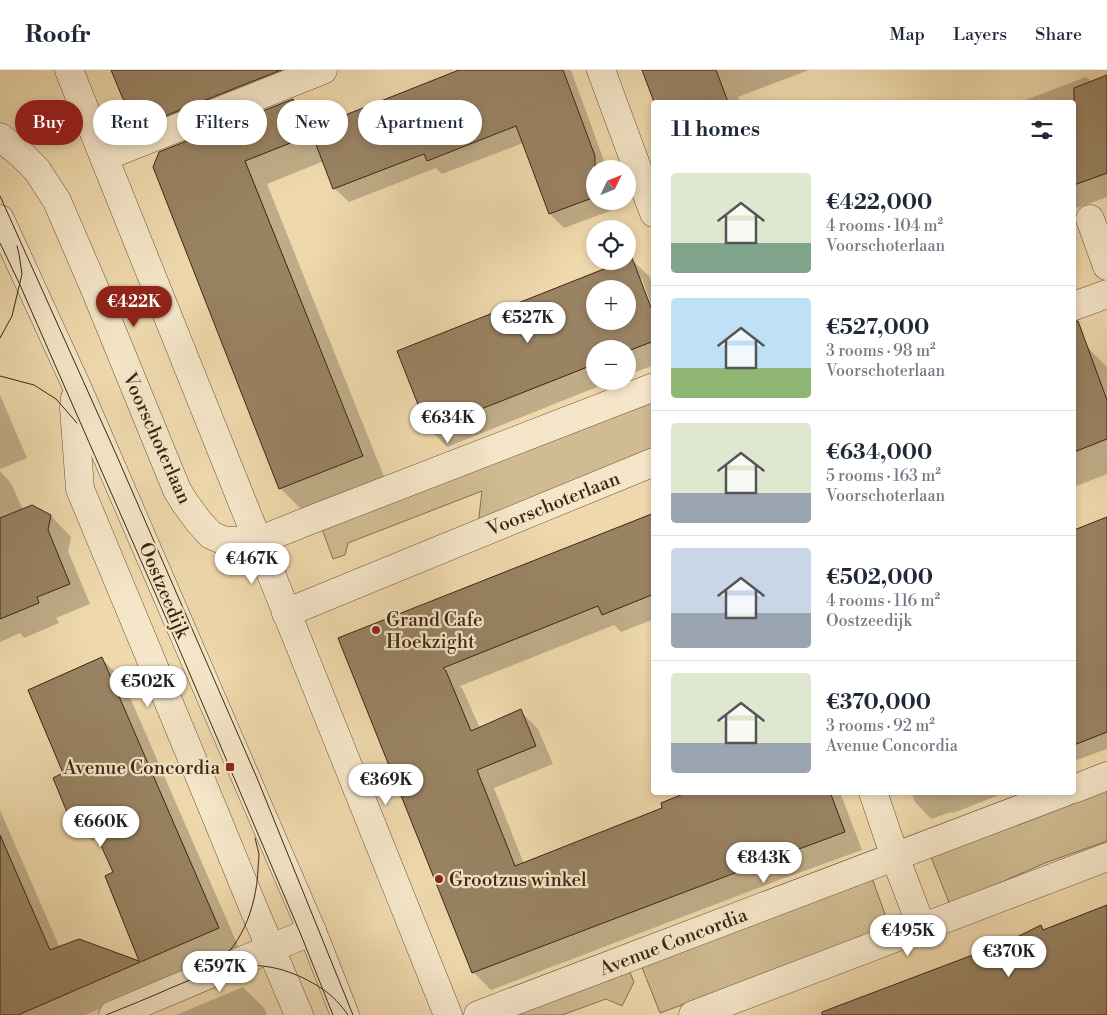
<!DOCTYPE html>
<meta charset="utf-8">
<style>
:root{--surface:#fff;--page:#f2f2f3;--text:#1f2937;--muted:#747a83;--line:#e0e1e3;--accent:#8f2418}
body{margin:0;font-family:"Libre Bodoni",serif;background:var(--page);color:var(--text);height:100vh;display:flex;flex-direction:column;font-size:19px;white-space:nowrap}
*{box-sizing:border-box;margin:0}
p{font-size:16px;color:var(--muted)}
.icon{flex:none;width:28px;height:28px;fill:none;stroke:currentColor;stroke-width:2;stroke-linecap:round;stroke-linejoin:round}
.map{position:relative;flex:1;overflow:hidden}
.details{position:absolute;left:651px;top:30px;width:425px;height:695px;display:flex;flex-direction:column;background:var(--surface);border-radius:5px;box-shadow:0 2px 8px #0003}
.details>*{flex:none}
.banner{position:absolute;left:15px;top:30px;width:475px;height:45px;display:flex;gap:10px}
.needle{width:32px;rotate:47deg}
.buttons{position:absolute;left:586px;top:90px;display:grid;gap:10px}
.buttons a{display:grid;place-items:center;width:50px;height:50px;border-radius:50%;background:var(--surface);box-shadow:0 2px 8px #0003;font-size:25px}
.price{position:absolute;translate:-50% -42px;padding:0 11px;border-radius:18px;background:#fff;color:#222;font-size:16px;line-height:32px;filter:drop-shadow(0 1px 2px #0008)}
.price::after{content:'';position:absolute;left:50%;top:30px;width:15px;height:11px;margin-left:-8px;background:inherit;clip-path:polygon(0 0,100% 0,50% 100%)}
.price.on{background:var(--accent);color:#fff}
ul{padding:0;list-style:none}
li{display:flex;align-items:center;gap:15px;height:125px;padding:0 20px}
li+li{border-top:1px solid var(--line)}
li span{display:grid;place-items:center;flex:none;width:140px;height:100px;border-radius:5px;color:#555}
li>.icon{margin-inline-start:auto}
span .icon{width:60px;height:60px;fill:#fffc;stroke-width:1}
li b{font-size:21px}
h2{display:flex;justify-content:space-between;align-items:center;height:60px;padding:0 20px;font-size:21px}
.chip{padding:0 18px;border-radius:22px;background:var(--surface);box-shadow:0 2px 8px #0003;font-size:18px;line-height:45px}
.chip.on{background:var(--accent);color:#fff}
header{display:flex;align-items:center;gap:30px;box-sizing:border-box;height:70px;padding:0 25px;background:var(--surface);border-bottom:1px solid var(--line)}
header strong{font-size:24px}
nav{display:flex;gap:28px;margin-inline-start:auto;font-size:18px}
.map>svg:first-child{display:block}
.green{fill:#d0bb92;stroke:#867052}
.shadow{fill:#0003;fill-rule:evenodd}
.building{fill:#998363;stroke:#3b2613;fill-rule:evenodd}
.lines{fill:none;stroke-linecap:round;stroke-linejoin:round}
.pedestrian-casing{stroke:#685339;stroke-width:29}
.minor-casing{stroke:#685339;stroke-width:29}
.tertiary-casing{stroke:#685339;stroke-width:29}
.pedestrian{stroke:#f5e6c9;stroke-width:28}
.minor{stroke:#f5e6c9;stroke-width:28}
.tertiary{stroke:#f5e6c9;stroke-width:28}
.tram{stroke:#3b2613;stroke-width:1}
.poi-dot{fill:#8f2418;stroke:#f5e6c9;stroke-width:2}
.labels{text-anchor:middle;stroke-width:4.5;stroke-linejoin:round;paint-order:stroke}
.street-label{font-size:19px;fill:#3b2613;stroke:#f5e6c9}
.poi-label{font-size:19px;fill:#3b2613;stroke:#f5e6c9;text-anchor:start}
</style>
<header>
<strong>Roofr</strong>
<nav><a>Map</a><a>Layers</a><a>Share</a></nav>
</header>
<div class="map">
<svg width="1107" height="945" viewBox="0 0 1107 945">
<rect width="100%" height="100%" fill="#efd9ac"/>
<filter id="stains"><feTurbulence type="fractalNoise" baseFrequency=".004" numOctaves="4"/><feColorMatrix values="0 0 0 0 .2 0 0 0 0 .09 0 0 0 0 .02 0 0 0 .5 -.17"/></filter>
<radialGradient id="worn" r=".72"><stop offset=".6" stop-color="#630" stop-opacity="0"/><stop offset="1" stop-color="#630" stop-opacity=".3"/></radialGradient>
<!-- green -->
<g class="green">
<polygon points="654,328 654,386 478,455 482,421 348,473 345,485 333,489 322,459"/>
<polygon points="1107,717 1107,771 1045,793 950,835 931,787"/>
<polygon points="872,808 890,858 660,943 641,895"/>
<polygon points="629,900 634,912 622,936 606,929 562,945 507,945"/>
</g>
<!-- shadow -->
<g class="shadow">
<polygon points="112,0 290,0 178,64 141,45 124,28"/>
<polygon points="461,0 571,0 607,99 595,99 595,131 619,131 621,137 564,158 550,144 523,73 442,104 436,98 349,132 334,118 324,91 267,114 385,409 303,441 280,418 154,97 292,30 316,53 317,58"/>
<polygon points="643,0 809,0 738,27 740,32 655,32"/>
<polygon points="1107,6 1107,127 1074,139 1074,32 1020,32 1086,7 1092,12"/>
<path d="M632,190L650,207L654,218V242L642,209H639L654,249V295L628,305V279H595V311H612L447,377L429,359L399,281ZM595,219H628V251H595Z"/>
<polygon points="1087,277 1107,297 1107,404 1074,417 1074,281"/>
<polygon points="0,325 27,388 0,399"/>
<polygon points="0,401 11,413 23,440 51,446 71,467 68,481 90,534 56,548 59,553 24,568 20,563 0,572"/>
<polygon points="654,445 654,549 621,562 614,555 460,616 463,620 480,658 520,641 538,659 553,694 494,718 524,794 664,739 692,722 840,722 862,780 779,810 491,920 473,902 340,568"/>
<polygon points="1107,448 1107,679 1074,691 1074,462"/>
<polygon points="102,589 122,609 239,878 85,945 0,945 0,740 60,878 79,870 142,893 106,806 114,803 99,768 92,771 72,751 65,704"/>
<polygon points="911,722 1007,722 953,743 951,742 931,749 915,732"/>
<polygon points="243,917 264,938 267,945 176,945"/>
</g>
<!-- building -->
<g class="building">
<polygon points="111,0 281,0 160,48 123,29"/>
<polygon points="459,0 563,0 595,86 595,127 549,144 516,56 427,91 424,84 333,119 310,59"/>
<polygon points="642,0 716,0 728,32 654,32"/>
<polygon points="1107,5 1107,103 1074,115 1074,18"/>
<polygon points="293,29 308,66 245,91 363,386 279,419 153,97 159,82"/>
<path d="M632,188L654,245V271L628,281V279H595V294L428,360L397,281L624,191H628V190ZM595,219H628V251H595Z"/>
<polygon points="1074,251 1078,251 1107,330 1107,369 1074,382"/>
<polygon points="32,435 51,445 48,460 70,514 37,527 39,533 0,549 0,448"/>
<polygon points="654,443 654,524 602,545 598,536 443,598 446,601 471,661 521,639 536,676 477,700 515,796 662,738 661,733 688,722 830,722 845,762 761,793 472,903 338,568"/>
<polygon points="1107,447 1107,662 1074,675 1074,460"/>
<polygon points="102,587 219,858 18,945 0,945 0,765 50,880 79,869 139,891 105,806 113,802 87,745 71,752 53,708 63,703 28,620"/>
<polygon points="1107,835 1107,945 822,945 822,942 1007,872 1041,855 1043,860"/>
</g>
<g class="lines">
<!-- pedestrian casing -->
<g class="pedestrian-casing">
<polyline id="pedestrian" points="601,0 649,130"/>
</g>
<!-- minor casing -->
<g class="minor-casing">
<g id="minor">
<polyline points="69,0 448,945"/>
<polyline points="0,67 21,84 37,100 57,131 94,217 177,420 185,433 199,452 211,465 220,469 228,471 258,471 313,449 654,317"/>
<polyline points="104,87 323,0"/>
<polyline points="649,130 654,143"/>
<polyline points="1090,149 1107,196"/>
<polyline points="1074,236 1107,224"/>
<polyline points="286,543 654,392"/>
<polyline points="1074,719 1107,706"/>
<polyline points="873,722 895,787 922,858"/>
<polyline points="113,945 312,861"/>
<polyline points="478,945 1065,722"/>
<polyline points="693,945 1107,787"/>
</g>
</g>
<!-- tertiary casing -->
<g class="tertiary-casing">
<g id="tertiary">
<polyline points="0,149 77,317 312,861 345,945"/>
<polyline points="75,328 74,338 80,419 218,751 253,837 299,945"/>
</g>
</g>
<!-- pedestrian -->
<use href="#pedestrian" class="pedestrian"/>
<!-- minor -->
<use href="#minor" class="minor"/>
<!-- tertiary -->
<use href="#tertiary" class="tertiary"/>
<!-- tram -->
<g class="tram">
<polyline points="0,126 116,384 257,708 353,945"/>
<polyline points="0,173 20,215 163,541 301,865 333,945"/>
<polyline points="0,268 12,246 22,204 19,184 17,176"/>
<polyline points="0,306 34,315 56,329 77,353"/>
<path d="M207,901C241,880 256,838 258,800C258,794 259,789 259,784C258,779 256,773 255,768"/>
<path d="M106,945C128,936 151,927 173,917C195,908 218,898 242,896C270,893 298,903 321,918C332,925 341,935 348,945"/>
</g>
</g>
<!-- markers -->
<g class="poi-dot">
<circle cx="376" cy="560" r="5"/>
<rect x="225" y="692" width="10" height="10" rx="2.5"/>
<circle cx="439" cy="809" r="5"/>
</g>
<g class="labels">
<!-- street labels -->
<g class="street-label">
<text transform="translate(158 368) rotate(66)" y="7">Voorschoterlaan</text>
<text transform="translate(553 433) rotate(-22)" y="7">Voorschoterlaan</text>
<text transform="translate(165 520) rotate(67)" y="7">Oostzeedijk</text>
<text transform="translate(673 871) rotate(-21)" y="7">Avenue Concordia</text>
</g>
<!-- poi labels -->
<g class="poi-label">
<text x="386" y="556">Grand Cafe<tspan x="386" dy="22">Hoekzight</tspan></text>
<text x="220" y="704" text-anchor="end">Avenue Concordia</text>
<text x="449" y="816">Grootzus winkel</text>
</g>
</g>
<rect width="100%" height="100%" filter="url(#stains)"/>
<rect width="100%" height="100%" fill="url(#worn)"/>
</svg>
<div class="buttons">
<a><svg class="needle" viewBox="-14 -14 28 28"><path d="M0-13l5 13h-10z" fill="#e53935"/><path d="M0 13l5-13h-10z" fill="#747a83"/></svg></a>
<a><svg class="icon" aria-label="locate" viewBox="0 0 24 24"><circle cx="12" cy="12" r="6"/><path d="M12 2v4M12 18v4M2 12h4M18 12h4"/></svg></a>
<a>+</a>
<a>−</a>
</div>
<b class="price on" style="left:134px;top:258px">€422K</b>
<b class="price" style="left:528px;top:274px">€527K</b>
<b class="price" style="left:448px;top:374px">€634K</b>
<b class="price" style="left:252px;top:515px">€467K</b>
<b class="price" style="left:148px;top:638px">€502K</b>
<b class="price" style="left:386px;top:736px">€369K</b>
<b class="price" style="left:101px;top:778px">€660K</b>
<b class="price" style="left:764px;top:814px">€843K</b>
<b class="price" style="left:908px;top:887px">€495K</b>
<b class="price" style="left:1009px;top:908px">€370K</b>
<b class="price" style="left:220px;top:923px">€597K</b>
<div class="banner">
<a class="chip on">Buy</a>
<a class="chip">Rent</a>
<a class="chip">Filters</a>
<a class="chip">New</a>
<a class="chip">Apartment</a>
</div>
<section class="details">
<h2>11 homes<svg class="icon" aria-label="filters" viewBox="0 0 24 24"><path d="M4 7h16M4 17h16"/><circle cx="9" cy="7" r="2"/><circle cx="15" cy="17" r="2"/></svg></h2>
<ul>
<li><span style="background:linear-gradient(#dfe7d0 70%,#7fa58c 0)"><svg class="icon" aria-label="home" viewBox="0 0 24 24"><path d="M3 11l9-7 9 7M6 9v11h12V9"/></svg></span><div><b>€422,000</b><p>4 rooms · 104 m²</p><p>Voorschoterlaan</p></div></li>
<li><span style="background:linear-gradient(#bfe0f5 70%,#8fb573 0)"><svg class="icon" aria-label="home" viewBox="0 0 24 24"><path d="M3 11l9-7 9 7M6 9v11h12V9"/></svg></span><div><b>€527,000</b><p>3 rooms · 98 m²</p><p>Voorschoterlaan</p></div></li>
<li><span style="background:linear-gradient(#dfe7d0 70%,#9aa5b1 0)"><svg class="icon" aria-label="home" viewBox="0 0 24 24"><path d="M3 11l9-7 9 7M6 9v11h12V9"/></svg></span><div><b>€634,000</b><p>5 rooms · 163 m²</p><p>Voorschoterlaan</p></div></li>
<li><span style="background:linear-gradient(#c9d6e8 65%,#9aa5b1 0)"><svg class="icon" aria-label="home" viewBox="0 0 24 24"><path d="M3 11l9-7 9 7M6 9v11h12V9"/></svg></span><div><b>€502,000</b><p>4 rooms · 116 m²</p><p>Oostzeedijk</p></div></li>
<li><span style="background:linear-gradient(#dfe7d0 70%,#9aa5b1 0)"><svg class="icon" aria-label="home" viewBox="0 0 24 24"><path d="M3 11l9-7 9 7M6 9v11h12V9"/></svg></span><div><b>€370,000</b><p>3 rooms · 92 m²</p><p>Avenue Concordia</p></div></li>
</ul>
</section>
</div>
